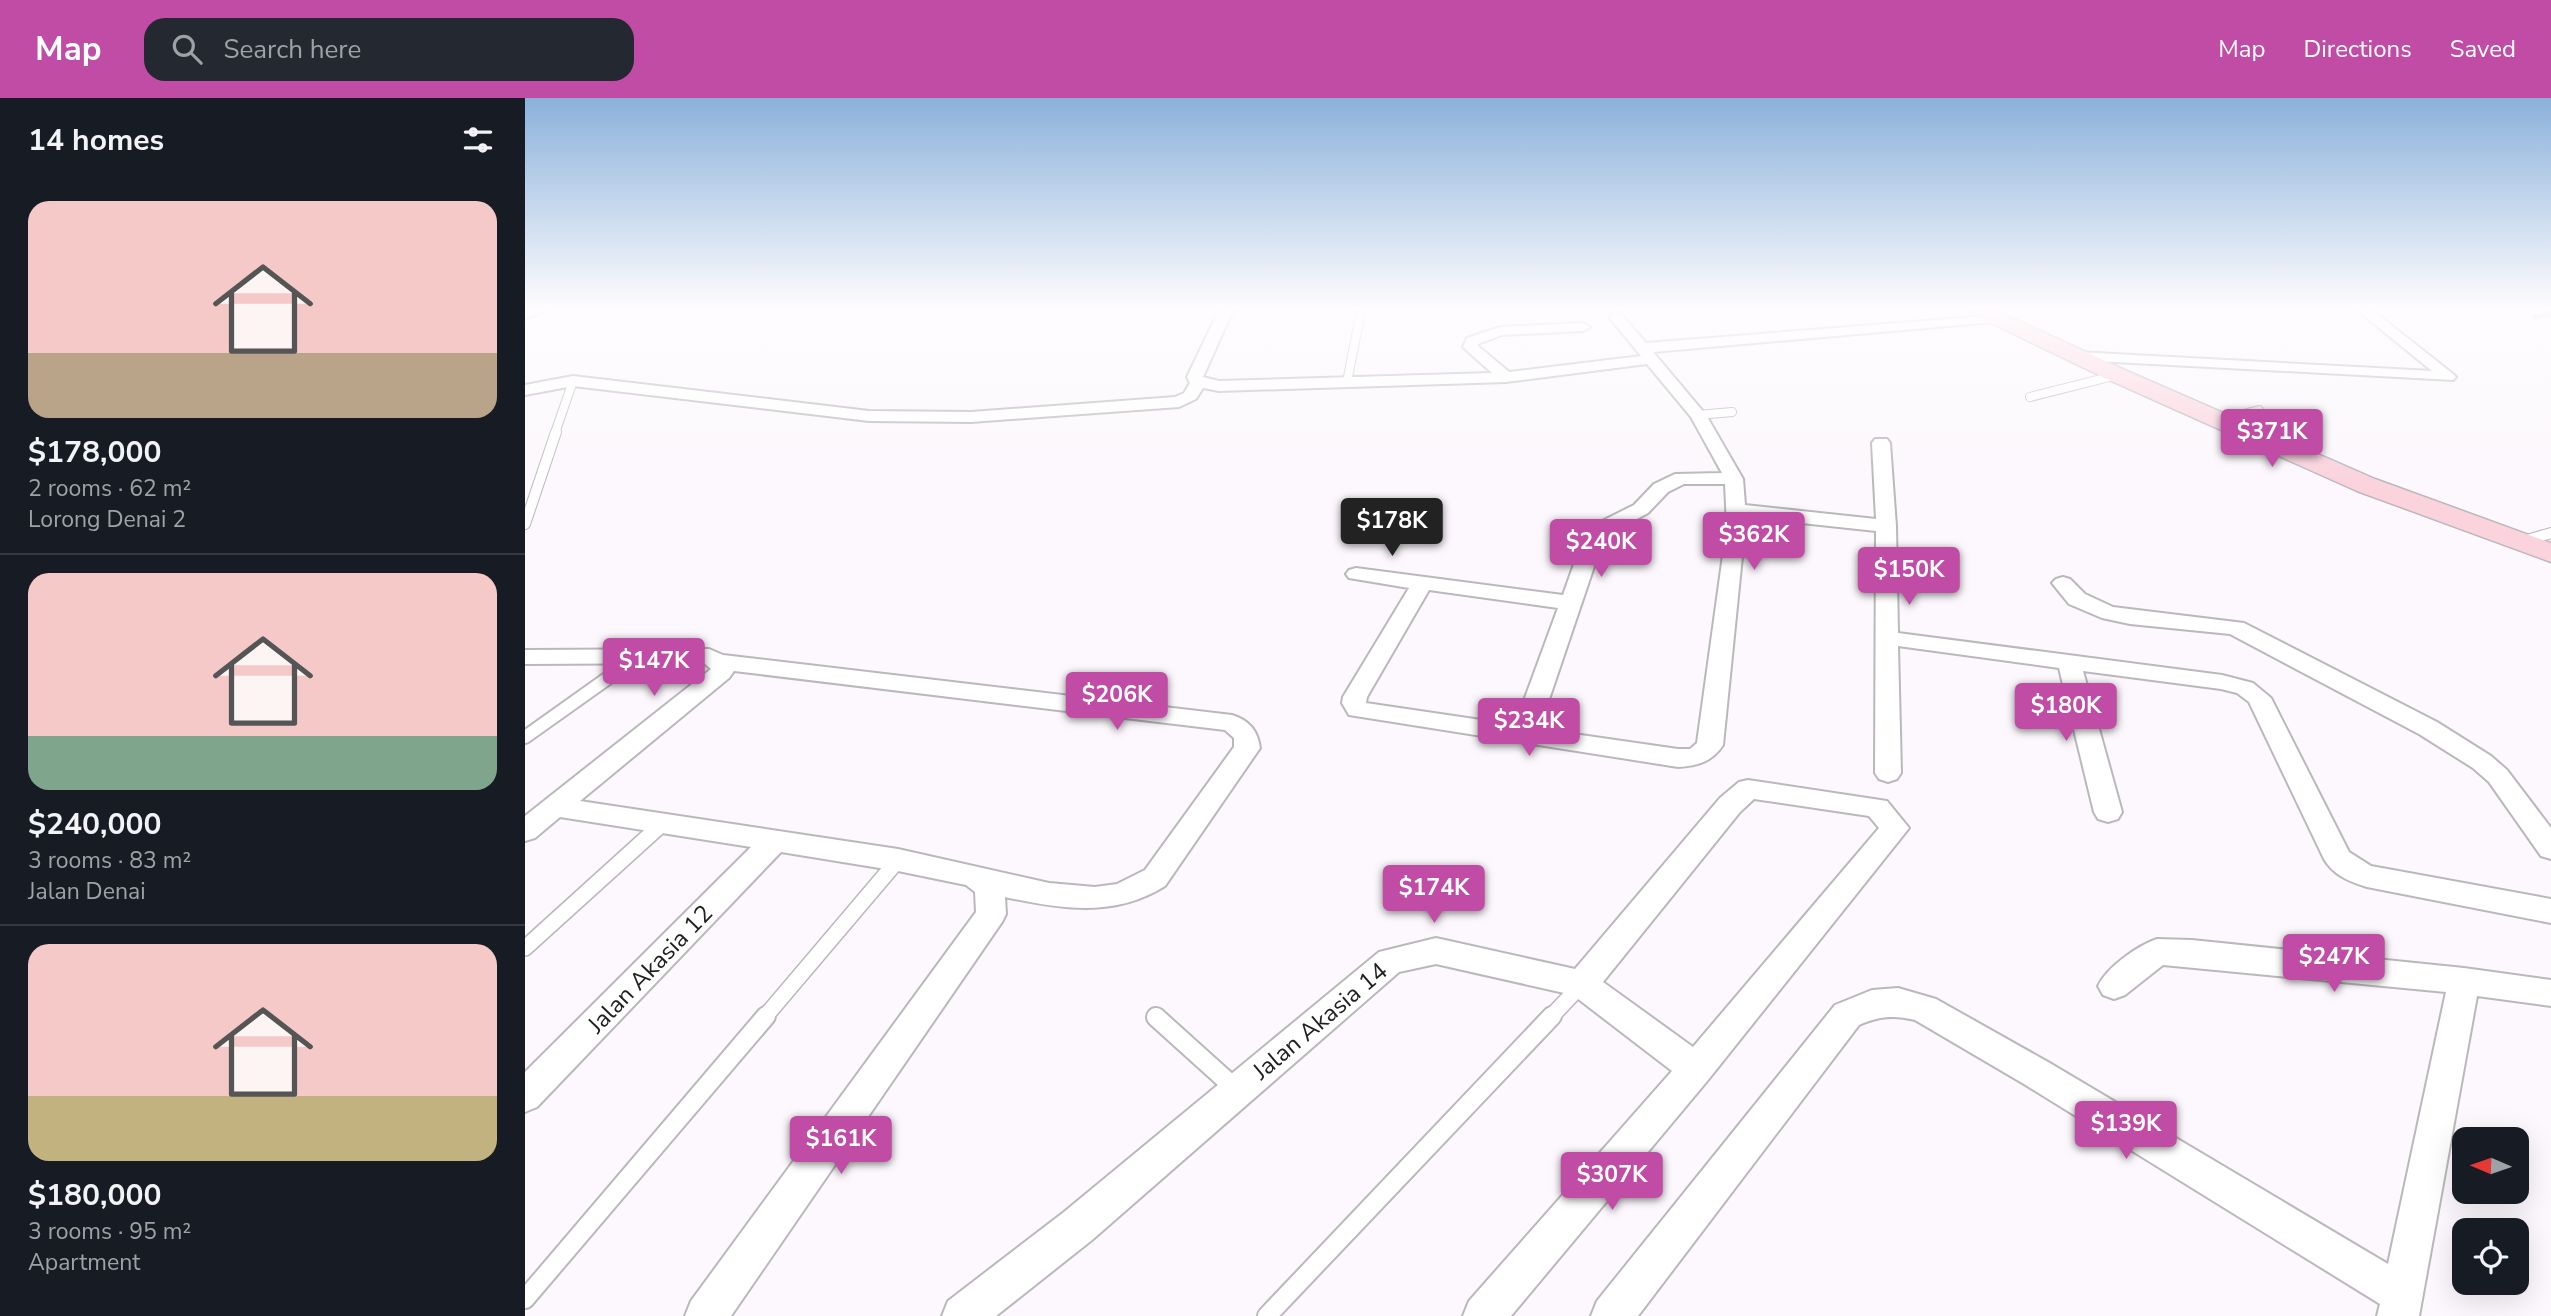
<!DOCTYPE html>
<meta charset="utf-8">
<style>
:root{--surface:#171b24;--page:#242831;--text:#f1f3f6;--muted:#9ea1a6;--line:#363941;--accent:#c04ca5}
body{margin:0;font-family:"Nunito Sans",sans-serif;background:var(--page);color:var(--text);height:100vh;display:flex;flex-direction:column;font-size:26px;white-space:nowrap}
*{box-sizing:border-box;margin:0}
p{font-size:23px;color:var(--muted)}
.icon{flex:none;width:38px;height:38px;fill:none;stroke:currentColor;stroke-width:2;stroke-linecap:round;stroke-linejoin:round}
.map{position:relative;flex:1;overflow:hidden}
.side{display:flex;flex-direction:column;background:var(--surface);width:525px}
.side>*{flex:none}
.needle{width:46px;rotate:272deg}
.tools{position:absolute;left:1927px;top:1029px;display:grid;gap:14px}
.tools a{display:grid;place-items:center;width:77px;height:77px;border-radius:14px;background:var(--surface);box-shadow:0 7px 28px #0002;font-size:35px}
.price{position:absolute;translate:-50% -60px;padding:0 16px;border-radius:7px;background:var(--accent);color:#fff;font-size:23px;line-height:46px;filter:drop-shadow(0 2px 4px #0008)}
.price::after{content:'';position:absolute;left:50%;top:42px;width:21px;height:16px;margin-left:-10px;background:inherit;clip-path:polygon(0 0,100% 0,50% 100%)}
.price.active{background:#222;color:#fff}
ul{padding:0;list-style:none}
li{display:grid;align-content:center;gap:14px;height:371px;padding:0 28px}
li+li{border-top:2px solid var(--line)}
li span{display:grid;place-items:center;height:217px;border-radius:21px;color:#555}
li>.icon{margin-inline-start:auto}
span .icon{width:126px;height:126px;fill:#fffc;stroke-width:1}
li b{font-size:30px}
h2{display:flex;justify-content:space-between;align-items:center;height:84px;padding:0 28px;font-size:30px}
header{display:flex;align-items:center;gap:42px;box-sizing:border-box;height:98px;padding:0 35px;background:var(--accent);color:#fff}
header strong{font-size:33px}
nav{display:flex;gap:38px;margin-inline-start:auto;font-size:24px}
.search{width:490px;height:63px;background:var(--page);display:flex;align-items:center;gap:18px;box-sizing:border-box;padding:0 24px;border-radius:21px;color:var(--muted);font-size:26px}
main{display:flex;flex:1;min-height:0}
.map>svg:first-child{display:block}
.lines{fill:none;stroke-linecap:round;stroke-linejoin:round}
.stream{stroke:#a0adc7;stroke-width:5}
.lane-far4-casing{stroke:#bbb8bc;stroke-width:10}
.lane-far3-casing{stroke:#bbb8bc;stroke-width:12}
.lane-far2-casing{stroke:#bbb8bc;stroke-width:16}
.lane-far1-casing{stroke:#bbb8bc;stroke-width:18}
.lane-casing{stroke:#bbb8bc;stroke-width:22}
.street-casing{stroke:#bbb8bc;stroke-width:4}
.secondary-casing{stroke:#bbb8bc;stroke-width:3}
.lane-far4{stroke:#fff;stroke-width:8}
.lane-far3{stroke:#fff;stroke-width:10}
.lane-far2{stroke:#fff;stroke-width:12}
.lane-far1{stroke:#fff;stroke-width:15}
.lane{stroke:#fff;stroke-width:18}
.street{fill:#fff;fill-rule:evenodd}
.secondary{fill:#fad3dd;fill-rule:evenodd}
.labels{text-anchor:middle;stroke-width:5;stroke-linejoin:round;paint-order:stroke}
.near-street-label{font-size:24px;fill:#222122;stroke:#fff}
</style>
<header>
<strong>Map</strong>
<div class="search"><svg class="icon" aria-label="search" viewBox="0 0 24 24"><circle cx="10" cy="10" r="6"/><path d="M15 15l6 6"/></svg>Search here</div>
<nav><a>Map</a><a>Directions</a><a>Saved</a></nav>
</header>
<main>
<section class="side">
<h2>14 homes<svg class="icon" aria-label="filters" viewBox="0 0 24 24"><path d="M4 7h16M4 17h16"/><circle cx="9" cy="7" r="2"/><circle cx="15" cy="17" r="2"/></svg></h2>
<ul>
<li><span style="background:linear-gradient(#f6c9c9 70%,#b9a48a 0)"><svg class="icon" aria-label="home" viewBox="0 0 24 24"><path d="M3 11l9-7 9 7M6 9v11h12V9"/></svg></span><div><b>$178,000</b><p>2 rooms · 62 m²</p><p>Lorong Denai 2</p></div></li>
<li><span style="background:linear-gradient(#f6c9c9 75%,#7fa58c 0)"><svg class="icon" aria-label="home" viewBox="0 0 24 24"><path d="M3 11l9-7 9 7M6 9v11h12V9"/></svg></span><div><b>$240,000</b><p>3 rooms · 83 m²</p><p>Jalan Denai</p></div></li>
<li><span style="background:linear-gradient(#f6c9c9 70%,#c2b280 0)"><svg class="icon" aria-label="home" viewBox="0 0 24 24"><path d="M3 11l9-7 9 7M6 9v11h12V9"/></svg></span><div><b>$180,000</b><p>3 rooms · 95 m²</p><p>Apartment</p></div></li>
</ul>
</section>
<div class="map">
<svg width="2026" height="1218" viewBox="0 0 2026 1218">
<rect width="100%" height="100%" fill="#fcf8fd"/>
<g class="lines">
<!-- stream -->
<polyline class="stream" points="2010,219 2026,216"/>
<!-- lane-far4 casing -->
<g class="lane-far4-casing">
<g id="lane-far4">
<polyline points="822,284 835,218"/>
<polyline points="1505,299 1592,277"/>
<polyline points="1173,317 1207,314"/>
<polyline points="1695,322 1734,312"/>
<polyline points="30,335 48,283"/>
</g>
</g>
<!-- lane-far3 casing -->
<g class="lane-far3-casing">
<g id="lane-far3">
<polyline points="0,426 31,334"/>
<polyline points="1995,444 2026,435"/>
</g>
</g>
<!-- lane-far2 casing -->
<g class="lane-far2-casing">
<polyline id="lane-far2" points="0,639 114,558"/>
</g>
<!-- lane-far1 casing -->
<g class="lane-far1-casing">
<g id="lane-far1">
<polyline points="0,850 137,726"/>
<polyline points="239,920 373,762"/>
<polyline points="1025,920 1057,886"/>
</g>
</g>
<!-- lane casing -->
<g class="lane-casing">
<g id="lane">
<polyline points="631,919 712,992"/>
<polyline points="0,1201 241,918"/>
<polyline points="742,1218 1027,918"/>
</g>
</g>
<!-- street casing -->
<g class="street-casing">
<g id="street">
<polygon points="0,212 22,212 0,221"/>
<path d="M694,212H708L678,279L694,283L967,275L938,249L942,240L975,229L1058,225L1065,229L1058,233L977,237L953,246V248L984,274L1116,258L1084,219L1091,215L1096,216L1121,245L1475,217L1477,220L1470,224L1128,254L1181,317L1218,381L1220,407L1351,421L1347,345L1350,341H1362L1365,345L1371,428L1373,535L1697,577L1728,585L1746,600L1824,754L1846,768L2026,801V825L1842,789C1825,784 1808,777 1799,761L1724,604L1712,595L1696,591L1558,573L1597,714L1593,721L1583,724L1573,721L1569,714L1534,570L1373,548L1376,675L1372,681L1363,684L1354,681L1350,675L1351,433L1221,419L1198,647C1187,664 1172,668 1153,669L824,617L817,605L818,599L884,490L824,480L821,476L824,472L831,470L1038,497L1059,438L1067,428L1109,407L1129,386L1150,376L1197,375L1166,319L1122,266L981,284L694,293L678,290L671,301L654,309L446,324L344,323L48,288L0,297V287L48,278L344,313L446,314L650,299L659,295L665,285L662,279ZM1159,386H1200L1202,428L1172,645L1165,651H1153L1014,631L1079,439L1123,415L1143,394ZM904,492L1033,510L990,627L841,605L842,599Z"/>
<polygon points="1832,212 1847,212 1928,276 1931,279 1928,282 1552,262 1545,258 1552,254 1907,273"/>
<polygon points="1538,479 1545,481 1560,496 1588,509 1719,525 1912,624 1966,658 1982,672 2026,730 2026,761 2016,758 1964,684 1948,670 1894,636 1705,536 1605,526 1577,520 1544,506 1527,485 1531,481"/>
<path d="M184,551L198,557L707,617C724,622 733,633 735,650L640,788C589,820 536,811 480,799L481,816L477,824L206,1218H160L166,1203L451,814L450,794L441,787L373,773L256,754L12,1009L0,1014V974L226,749L35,719L10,740L0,743V718L186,571L179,565L0,566V552ZM209,573L700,632L709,640V649L620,772L592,786L570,789L524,785L373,751L55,703L204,580Z"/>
<path d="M1223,682L1362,703L1384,730L1183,982L986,1218H938L944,1203L1147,973L1048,897L911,866L874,874L567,1142L471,1218H417L423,1203L539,1114L854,854L911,840L1050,871L1195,700L1214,684ZM1229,701L1344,718L1354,730L1168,949L1078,884L1215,714Z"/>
<path d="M1632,841L1667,842L1939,870L2026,882V908L1952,898L1894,1218H1852L1855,1206L1499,986L1390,922C1369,917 1354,918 1334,927L1113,1218H1066L1072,1203L1310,907L1347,892L1373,890L1411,901L1523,964L1863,1166L1921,894L1638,867L1600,897L1589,901L1578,897L1573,888C1582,869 1612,848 1632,841Z"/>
</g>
</g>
<!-- secondary casing -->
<g class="secondary-casing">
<polygon id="secondary" points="1444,212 1470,212 1600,272 1850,381 2026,445 2026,464 1832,393 1584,282 1447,216"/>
</g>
<!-- lane-far4 -->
<use href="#lane-far4" class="lane-far4"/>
<!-- lane-far3 -->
<use href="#lane-far3" class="lane-far3"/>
<!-- lane-far2 -->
<use href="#lane-far2" class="lane-far2"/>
<!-- lane-far1 -->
<use href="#lane-far1" class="lane-far1"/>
<!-- lane -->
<use href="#lane" class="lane"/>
<!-- street -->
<use href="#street" class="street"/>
<!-- secondary -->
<use href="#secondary" class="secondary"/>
</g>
<!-- sky -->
<linearGradient id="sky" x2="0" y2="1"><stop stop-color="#8bb1db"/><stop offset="0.55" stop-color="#fefcfe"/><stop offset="1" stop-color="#fefcfe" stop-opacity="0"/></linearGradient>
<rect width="2026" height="382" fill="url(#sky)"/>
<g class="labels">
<!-- near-street labels -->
<g class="near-street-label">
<text transform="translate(125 871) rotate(-46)" y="8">Jalan Akasia 12</text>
<text transform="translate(795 923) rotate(-40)" y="8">Jalan Akasia 14</text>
</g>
</g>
</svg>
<div class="tools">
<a><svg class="needle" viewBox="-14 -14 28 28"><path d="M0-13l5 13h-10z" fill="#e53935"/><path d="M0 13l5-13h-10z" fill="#9ea1a6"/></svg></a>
<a><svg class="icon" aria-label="locate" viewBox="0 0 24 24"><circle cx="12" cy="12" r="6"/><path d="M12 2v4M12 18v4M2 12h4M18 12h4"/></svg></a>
</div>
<b class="price" style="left:1747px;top:371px">$371K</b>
<b class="price active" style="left:867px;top:460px">$178K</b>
<b class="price" style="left:1229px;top:474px">$362K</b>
<b class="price" style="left:1076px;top:481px">$240K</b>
<b class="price" style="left:1384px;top:509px">$150K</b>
<b class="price" style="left:129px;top:600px">$147K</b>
<b class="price" style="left:592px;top:634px">$206K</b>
<b class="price" style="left:1541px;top:645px">$180K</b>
<b class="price" style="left:1004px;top:660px">$234K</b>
<b class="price" style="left:909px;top:827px">$174K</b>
<b class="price" style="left:1809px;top:896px">$247K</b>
<b class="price" style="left:1601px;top:1063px">$139K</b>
<b class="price" style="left:316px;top:1078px">$161K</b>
<b class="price" style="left:1087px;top:1114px">$307K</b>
</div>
</main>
